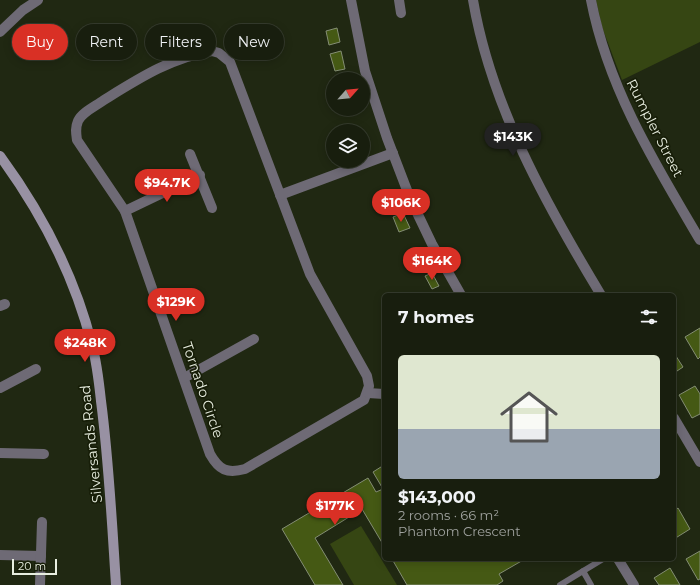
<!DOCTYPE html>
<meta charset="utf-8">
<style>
:root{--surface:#181e0e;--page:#212717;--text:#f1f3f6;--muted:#9fa29e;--line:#363c2e;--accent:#d93025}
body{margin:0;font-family:Montserrat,sans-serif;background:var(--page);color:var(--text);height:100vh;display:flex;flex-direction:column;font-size:15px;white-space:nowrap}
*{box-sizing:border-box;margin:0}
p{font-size:13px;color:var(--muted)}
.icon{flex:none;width:22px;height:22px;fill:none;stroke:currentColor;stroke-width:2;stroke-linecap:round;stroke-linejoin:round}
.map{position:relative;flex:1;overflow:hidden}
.panel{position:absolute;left:382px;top:293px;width:294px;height:268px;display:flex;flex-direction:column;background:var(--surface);border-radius:6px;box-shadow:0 2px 10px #0003,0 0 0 1px var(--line)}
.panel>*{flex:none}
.banner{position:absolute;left:12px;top:24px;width:310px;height:36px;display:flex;gap:8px}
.needle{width:26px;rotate:63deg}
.buttons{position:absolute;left:326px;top:72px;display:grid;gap:8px}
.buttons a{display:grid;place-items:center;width:44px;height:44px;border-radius:50%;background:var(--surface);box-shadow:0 2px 10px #0003,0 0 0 1px var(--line);font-size:20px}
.scale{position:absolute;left:12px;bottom:10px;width:45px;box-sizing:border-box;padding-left:4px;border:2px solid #e8eee0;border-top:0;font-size:11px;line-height:14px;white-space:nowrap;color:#e8eee0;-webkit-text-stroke:3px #171e08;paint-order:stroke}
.price{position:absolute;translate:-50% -34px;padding:0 9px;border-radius:14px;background:var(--accent);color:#fff;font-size:13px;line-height:26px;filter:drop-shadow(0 1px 2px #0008)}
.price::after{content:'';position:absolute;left:50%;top:24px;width:12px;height:9px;margin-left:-6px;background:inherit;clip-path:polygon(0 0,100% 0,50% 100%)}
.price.selected{background:#222;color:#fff}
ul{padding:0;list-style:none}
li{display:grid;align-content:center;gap:8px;height:212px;padding:0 16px}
li span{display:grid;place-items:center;height:124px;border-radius:6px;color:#555}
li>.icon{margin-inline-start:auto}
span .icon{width:72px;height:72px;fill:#fffc;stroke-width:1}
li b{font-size:17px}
h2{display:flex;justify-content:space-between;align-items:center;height:48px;padding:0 16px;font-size:17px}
.chip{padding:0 14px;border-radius:18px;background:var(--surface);box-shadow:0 2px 10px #0003,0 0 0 1px var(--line);font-size:14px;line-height:36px}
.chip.selected{background:var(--accent);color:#fff}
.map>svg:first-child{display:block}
.green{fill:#364613}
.building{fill:#455914;stroke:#848e74}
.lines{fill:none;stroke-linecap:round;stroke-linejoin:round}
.lane{stroke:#6e6a75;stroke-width:6}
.street{stroke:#6e6a75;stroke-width:10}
.secondary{stroke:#9891a3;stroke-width:10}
.labels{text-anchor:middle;stroke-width:3.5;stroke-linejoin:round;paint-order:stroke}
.street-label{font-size:14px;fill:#e8eee0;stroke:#171e08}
</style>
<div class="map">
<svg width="700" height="585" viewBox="0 0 700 585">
<rect width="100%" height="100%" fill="#202812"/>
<!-- green -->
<g class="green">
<polygon points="596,0 700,0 700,42 622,80 602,27"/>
<polygon points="361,526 397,585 354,585 330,544"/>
</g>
<!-- building -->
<g class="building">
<polygon points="337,28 340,42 329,45 326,31"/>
<polygon points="341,51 345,69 335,71 330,54"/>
<polygon points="403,213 410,228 399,232 393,217"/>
<polygon points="422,251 425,258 417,262 414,255"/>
<polygon points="427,261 430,268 423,271 419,265"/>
<polygon points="432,273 439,286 432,289 425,276"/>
<polygon points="700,328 700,357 698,359 685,337"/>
<polygon points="674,353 683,367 674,373"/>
<polygon points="695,386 700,394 700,414 692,418 679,395"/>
<polygon points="384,465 384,546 362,509 315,538 343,585 315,585 282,529 368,478 376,492 383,489 373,472"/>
<polygon points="678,508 690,529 674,539 674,511"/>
<polygon points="700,551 700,579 698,580 686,559"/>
<polygon points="392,559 525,559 499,574 503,581 497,585 407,585"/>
<polygon points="670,568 680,585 659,585 654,578"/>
</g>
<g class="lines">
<!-- lane -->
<g class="lane">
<polyline points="583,571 591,585"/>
<polyline points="560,585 603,559"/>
</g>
<!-- street -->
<g class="street">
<polyline points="351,0 365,71 387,138 410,198 432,244 461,295"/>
<polyline points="399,0 401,13"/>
<path d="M473,0C491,106 546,204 601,295"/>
<path d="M591,0C608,88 655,164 700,240"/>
<polyline points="0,32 23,10 38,0"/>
<path d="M212,51L219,53L230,62L310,274L367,376L369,386L364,400L245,469C227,474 219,470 210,454L125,211L77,140C76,133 75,128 78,121C82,112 96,106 104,100C138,79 172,57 212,51Z"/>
<polyline points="190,154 212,208"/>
<polyline points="280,195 393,153"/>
<polyline points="125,211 200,175"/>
<polyline points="0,306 5,304"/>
<polyline points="184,378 254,339"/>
<polyline points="0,388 36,369"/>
<polyline points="368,393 384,394"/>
<polyline points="674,418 700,462"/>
<polyline points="0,453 44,454"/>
<polyline points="0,555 41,556"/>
<polyline points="618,559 634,585"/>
<polyline points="40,585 42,522"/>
</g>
<!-- secondary -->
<path class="secondary" d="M0,156C41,212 75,277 92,345C97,363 99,382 101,401C109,462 112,524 116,585"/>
</g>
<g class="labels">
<!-- street labels -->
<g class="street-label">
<text transform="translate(655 128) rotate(63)" y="5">Rumpler Street</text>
<text transform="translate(203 390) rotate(71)" y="5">Tornado Circle</text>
<text transform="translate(91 444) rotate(-96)" y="5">Silversands Road</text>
</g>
</g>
</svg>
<div class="buttons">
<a><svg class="needle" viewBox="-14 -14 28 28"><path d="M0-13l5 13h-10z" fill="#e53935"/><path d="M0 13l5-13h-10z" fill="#9fa29e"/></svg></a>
<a><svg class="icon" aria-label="layers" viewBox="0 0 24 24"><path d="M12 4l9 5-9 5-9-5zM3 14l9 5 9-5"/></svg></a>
</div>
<div class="scale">20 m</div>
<b class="price selected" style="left:513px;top:157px">$143K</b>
<b class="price" style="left:167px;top:203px">$94.7K</b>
<b class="price" style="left:401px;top:223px">$106K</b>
<b class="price" style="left:432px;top:281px">$164K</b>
<b class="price" style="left:176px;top:322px">$129K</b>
<b class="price" style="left:85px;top:363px">$248K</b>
<b class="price" style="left:335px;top:526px">$177K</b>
<div class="banner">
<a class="chip selected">Buy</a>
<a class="chip">Rent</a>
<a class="chip">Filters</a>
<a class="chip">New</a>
</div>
<section class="panel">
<h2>7 homes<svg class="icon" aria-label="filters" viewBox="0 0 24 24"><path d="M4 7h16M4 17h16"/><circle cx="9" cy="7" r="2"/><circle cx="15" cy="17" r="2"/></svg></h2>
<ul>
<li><span style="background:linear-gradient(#dfe7d0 60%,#9aa5b1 0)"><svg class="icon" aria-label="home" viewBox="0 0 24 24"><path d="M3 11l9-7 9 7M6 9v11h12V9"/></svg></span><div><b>$143,000</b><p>2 rooms · 66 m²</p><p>Phantom Crescent</p></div></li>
</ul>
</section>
</div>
